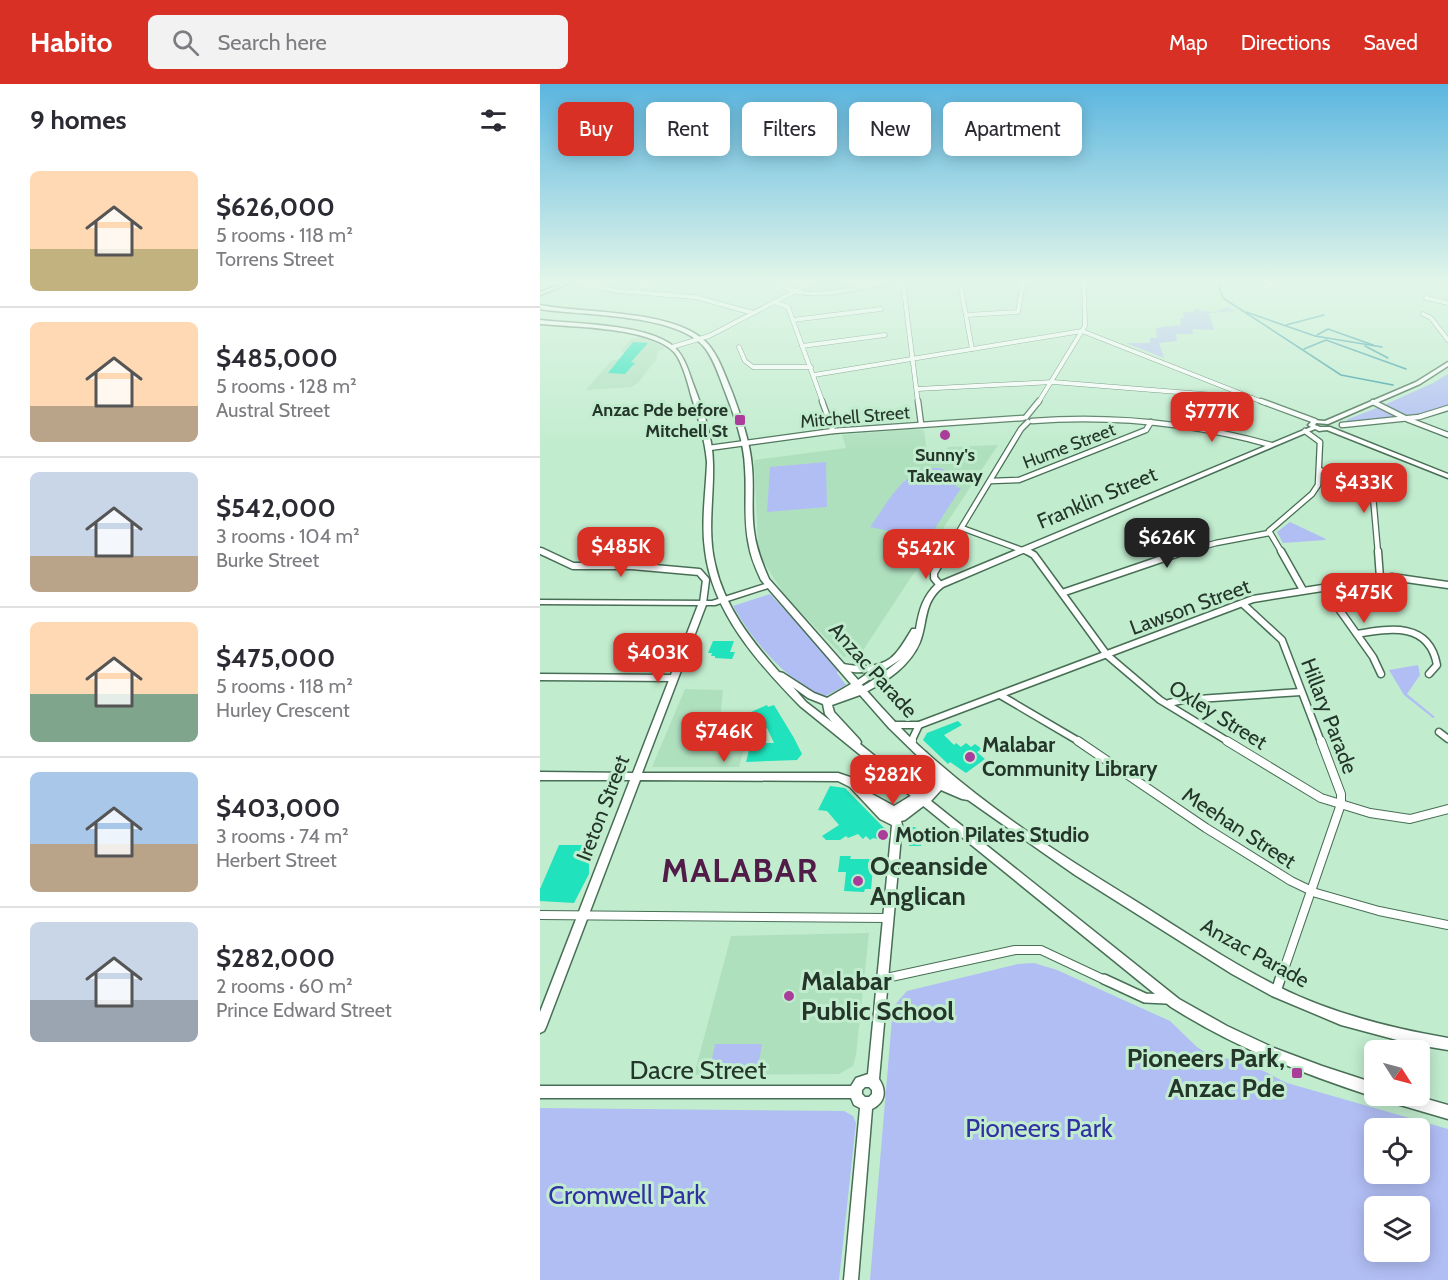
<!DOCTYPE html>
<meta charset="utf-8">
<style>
:root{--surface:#fff;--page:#f2f2f3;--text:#2b2b33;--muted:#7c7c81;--line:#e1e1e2;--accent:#d93025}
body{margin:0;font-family:Cabin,sans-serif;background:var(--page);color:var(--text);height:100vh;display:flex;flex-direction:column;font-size:22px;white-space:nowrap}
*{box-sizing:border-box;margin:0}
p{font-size:20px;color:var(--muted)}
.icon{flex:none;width:33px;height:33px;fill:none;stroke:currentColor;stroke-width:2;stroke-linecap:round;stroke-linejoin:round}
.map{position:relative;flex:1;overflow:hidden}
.side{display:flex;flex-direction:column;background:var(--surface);width:540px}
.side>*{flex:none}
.hud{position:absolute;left:18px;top:18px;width:570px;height:54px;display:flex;gap:12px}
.needle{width:39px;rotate:126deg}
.buttons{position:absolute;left:824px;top:956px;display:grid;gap:12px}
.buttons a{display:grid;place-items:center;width:66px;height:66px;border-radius:9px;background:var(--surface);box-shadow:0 3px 15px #0003;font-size:30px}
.price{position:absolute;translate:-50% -51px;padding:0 14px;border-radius:12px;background:var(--accent);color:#fff;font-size:20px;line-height:39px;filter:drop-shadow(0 2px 3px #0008)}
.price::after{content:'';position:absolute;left:50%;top:36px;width:18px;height:14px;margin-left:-9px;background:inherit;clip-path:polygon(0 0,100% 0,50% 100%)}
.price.selected{background:#222;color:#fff}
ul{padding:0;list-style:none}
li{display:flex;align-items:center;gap:18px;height:150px;padding:0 30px}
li+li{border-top:2px solid var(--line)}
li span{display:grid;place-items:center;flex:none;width:168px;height:120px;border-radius:9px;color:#555}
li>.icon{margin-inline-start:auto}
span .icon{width:72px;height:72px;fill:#fffc;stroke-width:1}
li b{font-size:26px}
h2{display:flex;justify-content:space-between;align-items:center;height:72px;padding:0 30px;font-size:26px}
.chip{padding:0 21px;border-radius:9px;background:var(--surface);box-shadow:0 3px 15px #0003;font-size:21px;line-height:54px}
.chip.selected{background:var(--accent);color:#fff}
header{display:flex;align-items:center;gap:36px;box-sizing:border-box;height:84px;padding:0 30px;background:var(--accent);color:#fff}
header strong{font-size:28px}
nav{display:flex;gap:33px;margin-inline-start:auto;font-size:21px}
.search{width:420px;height:54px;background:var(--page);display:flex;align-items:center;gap:15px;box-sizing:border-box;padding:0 21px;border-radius:9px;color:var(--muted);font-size:22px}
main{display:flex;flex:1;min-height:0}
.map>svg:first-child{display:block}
.built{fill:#afe0be}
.green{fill:#b1bef4;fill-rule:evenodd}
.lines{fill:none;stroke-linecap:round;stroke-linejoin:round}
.stream{stroke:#2792a1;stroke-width:1.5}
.building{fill:#20e2bc}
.street-far4-casing{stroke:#486f55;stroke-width:5}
.street-far3-casing{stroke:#486f55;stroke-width:7}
.street-far2-casing{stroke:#486f55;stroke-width:9}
.street-far1-casing{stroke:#486f55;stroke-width:10}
.street-casing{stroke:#486f55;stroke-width:12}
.secondary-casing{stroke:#486f55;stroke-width:3}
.primary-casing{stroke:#486f55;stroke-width:3}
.street-far4{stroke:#fff;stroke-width:4}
.street-far3{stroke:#fff;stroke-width:4.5}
.street-far2{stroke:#fff;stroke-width:6}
.street-far1{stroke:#fff;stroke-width:8}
.street{stroke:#fff;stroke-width:9}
.secondary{fill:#fff;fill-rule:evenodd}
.primary{fill:#fff;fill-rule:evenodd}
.poi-dot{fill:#ab3d9a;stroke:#c1ecce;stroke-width:2}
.labels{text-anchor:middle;stroke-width:6;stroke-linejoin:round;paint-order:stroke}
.far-poi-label{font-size:18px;font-weight:bold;fill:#243529;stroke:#c1ecce;text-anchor:end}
.far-street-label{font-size:18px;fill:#243529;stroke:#c1ecce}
.street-label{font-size:21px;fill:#243529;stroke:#c1ecce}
.poi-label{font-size:21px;font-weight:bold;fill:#243529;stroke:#c1ecce;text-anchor:start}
.near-poi-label{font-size:26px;font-weight:bold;fill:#243529;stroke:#c1ecce;text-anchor:start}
.near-street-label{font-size:26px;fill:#243529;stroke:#c1ecce}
.near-park-label{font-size:26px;fill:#3131a5;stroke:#c1ecce}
.near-district-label{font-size:33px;font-weight:bold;letter-spacing:1.5px;fill:#521c49;stroke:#c1ecce}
</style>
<header>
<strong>Habito</strong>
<div class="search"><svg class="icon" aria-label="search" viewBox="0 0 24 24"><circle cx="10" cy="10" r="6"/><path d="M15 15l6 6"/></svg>Search here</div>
<nav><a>Map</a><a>Directions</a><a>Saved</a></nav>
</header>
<main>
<section class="side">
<h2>9 homes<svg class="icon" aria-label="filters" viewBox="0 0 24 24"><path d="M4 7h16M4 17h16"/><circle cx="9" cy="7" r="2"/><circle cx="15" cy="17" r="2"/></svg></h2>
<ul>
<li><span style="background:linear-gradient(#ffd9b3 65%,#c2b280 0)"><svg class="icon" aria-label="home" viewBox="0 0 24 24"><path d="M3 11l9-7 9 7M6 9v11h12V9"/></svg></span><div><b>$626,000</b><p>5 rooms · 118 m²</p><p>Torrens Street</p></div></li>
<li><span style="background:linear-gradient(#ffd9b3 70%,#b9a48a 0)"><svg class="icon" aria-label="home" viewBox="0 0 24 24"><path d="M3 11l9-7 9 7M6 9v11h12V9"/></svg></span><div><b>$485,000</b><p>5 rooms · 128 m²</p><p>Austral Street</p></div></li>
<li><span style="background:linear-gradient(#c9d6e8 70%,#b9a48a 0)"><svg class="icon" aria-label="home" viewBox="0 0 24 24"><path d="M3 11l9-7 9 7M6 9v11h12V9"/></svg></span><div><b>$542,000</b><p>3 rooms · 104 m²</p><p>Burke Street</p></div></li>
<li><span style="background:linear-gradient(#ffd9b3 60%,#7fa58c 0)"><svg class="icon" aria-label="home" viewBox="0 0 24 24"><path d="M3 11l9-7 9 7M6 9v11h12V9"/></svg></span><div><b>$475,000</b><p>5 rooms · 118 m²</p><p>Hurley Crescent</p></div></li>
<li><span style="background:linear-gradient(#a9c7e8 60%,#b9a48a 0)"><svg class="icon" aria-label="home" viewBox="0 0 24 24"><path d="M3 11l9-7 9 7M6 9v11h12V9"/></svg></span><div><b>$403,000</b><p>3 rooms · 74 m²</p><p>Herbert Street</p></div></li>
<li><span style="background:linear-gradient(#c9d6e8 65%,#9aa5b1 0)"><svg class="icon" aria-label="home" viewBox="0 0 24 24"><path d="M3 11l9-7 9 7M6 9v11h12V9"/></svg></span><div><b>$282,000</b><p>2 rooms · 60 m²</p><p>Prince Edward Street</p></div></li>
</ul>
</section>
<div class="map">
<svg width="908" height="1196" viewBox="0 0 908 1196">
<rect width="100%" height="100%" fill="#c1ecce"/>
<!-- built -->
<g class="built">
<polygon points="105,253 125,264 118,268 116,276 98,299 91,303 46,306 71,277 80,275 85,270 81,266 91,255"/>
<polygon points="373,345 384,346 387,368 401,368 409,363 458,361 322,568 304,573 245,512 223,477 218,462 214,376 306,364 302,351"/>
<polygon points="145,605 183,606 180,636 208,651 199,683 112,683"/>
<polygon points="329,849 316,971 313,982 299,990 154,991 191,852"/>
</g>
<!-- green -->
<g class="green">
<polygon points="687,223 696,227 669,229 674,246 652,245 653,250 636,250 637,257 619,259 624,274 586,259 610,259 610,254 617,254 616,244 641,241 640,234 644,234 643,228 654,228 654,225 675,228"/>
<path d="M908,290V323C877,329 876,339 844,321L893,299Z"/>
<polygon points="839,323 854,333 810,339 806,336"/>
<polygon points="286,378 287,423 227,428 230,383"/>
<path d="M399,384L410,387L418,396L416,403L421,404L388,455L330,443C348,419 364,382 399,384Z"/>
<polygon points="750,438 786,455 785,456 743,459 737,448"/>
<path d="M230,510L299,584L297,589L306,601L280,615C244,591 214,560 193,522Z"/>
<polygon points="878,581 880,591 867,610 895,633 893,634 864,611 849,586"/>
<path d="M494,879L517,886L630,937L657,963L672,973L702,976L747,999L908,1045V1196H330L353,923L367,907L478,880ZM834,1044H879V1089H834ZM834,1122H879V1167H834Z"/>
<polygon points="175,960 222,960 218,984 170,984"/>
<polygon points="0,1024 304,1027 313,1032 316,1039 299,1196 0,1196"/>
</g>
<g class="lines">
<!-- stream -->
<g class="stream">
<polyline points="678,199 683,214 801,291 853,301"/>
<polyline points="706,228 775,252 842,263"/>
<polyline points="746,241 784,231"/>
<polyline points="777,251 788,245 833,261"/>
<polyline points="825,262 848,274"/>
<polyline points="764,265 786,256 866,285"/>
</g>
</g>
<!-- building -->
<g class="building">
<polygon points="93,258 108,259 91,278 95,279 85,290 68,289"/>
<polygon points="173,557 194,557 190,568 195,568 192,575 175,574 175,572 171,572 172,569 168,569"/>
<polygon points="227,621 228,623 234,621 254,654 262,670 257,676 206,678 211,659 234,659 227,644 225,645 219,637 216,638 211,628"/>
<polygon points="418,637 422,641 404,651 414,661 416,659 421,663 426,659 431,663 435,660 442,665 437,668 445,675 426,689 410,678 408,680 383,656 387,649"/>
<polygon points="290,702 305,704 345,745 347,752 342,756 333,754 330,756 326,752 323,755 318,750 308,754 306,752 300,756 286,756 282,752 299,741 287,727 278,726"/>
<polygon points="371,743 375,743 382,749 381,762 369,762"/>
<polygon points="19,761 57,761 49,781 49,790 34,819 0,817 0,805"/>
<polygon points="300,772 311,772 310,775 334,775 331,805 325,805 324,808 304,807 306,788 298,788"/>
</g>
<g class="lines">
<!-- street-far4 casing -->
<g class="street-far4-casing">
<g id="street-far4">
<polyline points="37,199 78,207 155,213 213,229"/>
<path d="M239,199C263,220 315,204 343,199"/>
<polyline points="363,199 378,319"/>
<polyline points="420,199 432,265"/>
<polyline points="763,199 766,199"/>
<polyline points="725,203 733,199"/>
<polyline points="95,208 106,199"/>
<polyline points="886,214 908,219"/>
<polyline points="234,218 248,223 283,319"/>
<polyline points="883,230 891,234 908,256"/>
<polyline points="426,231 478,228 483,199"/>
<polyline points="253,236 341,225"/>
<polyline points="262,262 345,251"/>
<polyline points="132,263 169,252 271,199"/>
<polyline points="199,263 205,277 213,283 271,283"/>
<polyline points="274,291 542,247 725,319"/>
<polyline points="377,305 513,298 712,314"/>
<polyline points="498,319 545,242 544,199"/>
</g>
</g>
<!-- street-far3 casing -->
<g class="street-far3-casing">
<g id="street-far3">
<polyline points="282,317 293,347"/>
<polyline points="378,317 381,340"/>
<polyline points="721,317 775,337"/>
<polyline points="833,318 869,336 908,351"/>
<polyline points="486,333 499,317"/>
<path d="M492,337C574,331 652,339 731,361"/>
<polyline points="802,341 879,333 908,324"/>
<polyline points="169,364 293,347 483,334"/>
<polyline points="780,386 824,404 833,412 838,469"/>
<polyline points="451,397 479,396 606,346 611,338"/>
<polyline points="422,444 490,469"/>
<polyline points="0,467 4,469"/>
<polyline points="406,469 481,345 488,338"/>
<polyline points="640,469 676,459 729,449"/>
<polyline points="742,469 729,447 772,410 778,401 780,358 765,347"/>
</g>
</g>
<!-- street-far2 casing -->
<g class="street-far2-casing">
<g id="street-far2">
<polyline points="1,467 33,482 92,482 159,488 166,496 163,519"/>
<polyline points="487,467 494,471 567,571 620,616 689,658"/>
<polyline points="741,467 763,506"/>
<polyline points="838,467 840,494"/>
<polyline points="400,501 394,494 394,489 407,467"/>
<polyline points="784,504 833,573 841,590"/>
<polyline points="522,509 645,467"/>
<polyline points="703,520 742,556 781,658"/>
<path d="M817,550C851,544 889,538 897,581L889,590"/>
<polyline points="0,593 134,594"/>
<polyline points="460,611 540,658"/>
<polyline points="629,619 643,616 761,608"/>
<polyline points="352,641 379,641 713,515 852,493 908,501"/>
<polyline points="899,648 908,655"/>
<polyline points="371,658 379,641"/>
</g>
</g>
<!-- street-far1 casing -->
<g class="street-far1-casing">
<g id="street-far1">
<polyline points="538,657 666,744 751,797 776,809 839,827 908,841"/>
<polyline points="687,657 781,714 830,729 870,735 908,725"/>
<polyline points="371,659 372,657"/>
<polyline points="0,831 347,834"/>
<polyline points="341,893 351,893 475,866 501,866 567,897"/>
<polyline points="740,897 801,720 801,710 781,657"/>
</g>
</g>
<!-- street casing -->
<g class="street-casing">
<g id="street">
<polyline points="564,895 605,914 626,915"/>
<polyline points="736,908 740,895"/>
</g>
</g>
<!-- secondary casing -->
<g class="secondary-casing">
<g id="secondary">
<polygon points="25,199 30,199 0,211 0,208"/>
<path d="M908,278V282L880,300L788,340L776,339L775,341L780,343H790L908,390V394L787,346L779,347L775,345L403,503C383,519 388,537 380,558C370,582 348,596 326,608L323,609L319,606L320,604L341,591L361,575L318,603L314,600L315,598L331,587C322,589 306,589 299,583L303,580C321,583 343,585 356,569C362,562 367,553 372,545H376C379,526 383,512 397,499L771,343L768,341L773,336L785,337L876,298Z"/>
<path d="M228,499L232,501L231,503L175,521H166L102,689H298L310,693L317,698L328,710H332L354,722L377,708L380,709L382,712L381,714H386L388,717L386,720L365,736L361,737L362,741L339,995C347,1007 345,1019 332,1025L318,1196H304L320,1024L314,1021L311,1014H0V1002H311L316,994L328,990L352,741L340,735L310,703L298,697L100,696L6,943L4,947L0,949V928L90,696H0V688L93,689L158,521L0,520V516L172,517ZM325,1003H329L332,1006V1010L329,1013H325L322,1010V1006Z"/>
</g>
</g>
<!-- primary casing -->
<g class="primary-casing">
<g id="primary">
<path d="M0,221C45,230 135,225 167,259C179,272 185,292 192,308C201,333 210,357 212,383C214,404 211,426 214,447C216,464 222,479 229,495L319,597L321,598L322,601L326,604L327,607C346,628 365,650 387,669C450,726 522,772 594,816C642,846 689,878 739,903C791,929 850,944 908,954V966L872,960L801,941L732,912L692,890L535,791L428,716L422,715L401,706L391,717L639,915L687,942L734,964L782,982L834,999V1011H838L834,1013C763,990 694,963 631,923L260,622C218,579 172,528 165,466C161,437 166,407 167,378C165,355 158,333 151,311C148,299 142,277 134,268C110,243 33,243 0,240V236C35,240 100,240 129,259C142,267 147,282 152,297C162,323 173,352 173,380C174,413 167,447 175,480C184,522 211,556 239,588L243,589L274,609L287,614L311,600L221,496C216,485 211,474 209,462C203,436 207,410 205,384C204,358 195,334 186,310C180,295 175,277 165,264C138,229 42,232 0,225ZM253,603L268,614L283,620L285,630L292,638L266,618ZM320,611L349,644L385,679L394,698L377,706L320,660L321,658L319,655L294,628L292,621Z"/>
<polygon points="843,1011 873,1011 908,1021 908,1035 850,1018 845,1016"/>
</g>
</g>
<!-- street-far4 -->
<use href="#street-far4" class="street-far4"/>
<!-- street-far3 -->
<use href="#street-far3" class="street-far3"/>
<!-- street-far2 -->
<use href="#street-far2" class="street-far2"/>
<!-- street-far1 -->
<use href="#street-far1" class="street-far1"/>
<!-- street -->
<use href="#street" class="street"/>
<!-- secondary -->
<use href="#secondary" class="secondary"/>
<!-- primary -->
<use href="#primary" class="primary"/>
</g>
<!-- sky -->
<linearGradient id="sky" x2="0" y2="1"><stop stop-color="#5bb6e0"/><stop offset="0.54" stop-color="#e3f6e9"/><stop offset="1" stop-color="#e3f6e9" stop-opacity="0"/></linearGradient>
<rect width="908" height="366" fill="url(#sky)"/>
<!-- markers -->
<g class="poi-dot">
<rect x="194" y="330" width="12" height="12" rx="3"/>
<circle cx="405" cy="351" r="6"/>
<circle cx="430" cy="673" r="6"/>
<circle cx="343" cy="751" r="6"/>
<circle cx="318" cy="797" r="6"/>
<circle cx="249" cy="912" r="6"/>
<rect x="751" y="983" width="12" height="12" rx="3"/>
</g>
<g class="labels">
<!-- far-poi labels -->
<g class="far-poi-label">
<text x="188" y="332">Anzac Pde before<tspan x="188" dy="21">Mitchell St</tspan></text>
<text x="405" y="377" text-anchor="middle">Sunny's<tspan x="405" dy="21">Takeaway</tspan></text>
</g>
<!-- far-street labels -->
<g class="far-street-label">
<text transform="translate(315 333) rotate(-5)" y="6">Mitchell Street</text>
<text transform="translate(529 362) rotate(-21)" y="6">Hume Street</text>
</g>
<!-- street labels -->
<g class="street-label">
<text transform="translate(557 414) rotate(-23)" y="7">Franklin Street</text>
<text transform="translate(650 523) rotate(-20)" y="7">Lawson Street</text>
<text transform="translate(333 586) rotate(48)" y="7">Anzac Parade</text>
<text transform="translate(678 631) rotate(32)" y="7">Oxley Street</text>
<text transform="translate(789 632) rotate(69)" y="7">Hillary Parade</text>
<text transform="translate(63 724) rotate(-69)" y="7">Ireton Street</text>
<text transform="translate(699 744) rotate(33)" y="7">Meehan Street</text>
<text transform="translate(715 869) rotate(29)" y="7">Anzac Parade</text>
</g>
<!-- poi labels -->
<g class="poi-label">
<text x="442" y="668">Malabar<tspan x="442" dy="24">Community Library</tspan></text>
<text x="355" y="758">Motion Pilates Studio</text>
</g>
<!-- near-poi labels -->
<g class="near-poi-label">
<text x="330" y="791">Oceanside<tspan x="330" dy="30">Anglican</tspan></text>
<text x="261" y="906">Malabar<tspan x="261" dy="30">Public School</tspan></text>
<text x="745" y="983" text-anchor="end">Pioneers Park,<tspan x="745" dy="30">Anzac Pde</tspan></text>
</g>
<!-- near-street labels -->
<g class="near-street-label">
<text x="158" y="995">Dacre Street</text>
</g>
<!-- near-park labels -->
<g class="near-park-label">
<text x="499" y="1053">Pioneers Park</text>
<text x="87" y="1120">Cromwell Park</text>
</g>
<!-- near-district labels -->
<g class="near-district-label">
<text x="200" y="798">MALABAR</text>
</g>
</g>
</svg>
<div class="buttons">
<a><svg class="needle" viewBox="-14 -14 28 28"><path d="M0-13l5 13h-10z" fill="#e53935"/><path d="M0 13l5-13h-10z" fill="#7c7c81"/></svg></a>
<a><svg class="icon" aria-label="locate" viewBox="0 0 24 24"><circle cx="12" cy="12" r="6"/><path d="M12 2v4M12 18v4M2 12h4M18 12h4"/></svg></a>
<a><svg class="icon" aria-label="layers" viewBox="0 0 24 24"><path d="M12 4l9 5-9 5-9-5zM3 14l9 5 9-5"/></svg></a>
</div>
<b class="price" style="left:672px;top:359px">$777K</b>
<b class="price" style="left:824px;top:430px">$433K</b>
<b class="price selected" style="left:627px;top:485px">$626K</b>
<b class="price" style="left:81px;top:494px">$485K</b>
<b class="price" style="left:386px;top:496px">$542K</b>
<b class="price" style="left:824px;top:540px">$475K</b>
<b class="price" style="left:118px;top:600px">$403K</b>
<b class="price" style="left:184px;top:679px">$746K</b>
<b class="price" style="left:353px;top:722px">$282K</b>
<div class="hud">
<a class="chip selected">Buy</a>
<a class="chip">Rent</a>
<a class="chip">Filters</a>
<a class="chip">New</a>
<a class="chip">Apartment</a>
</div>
</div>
</main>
